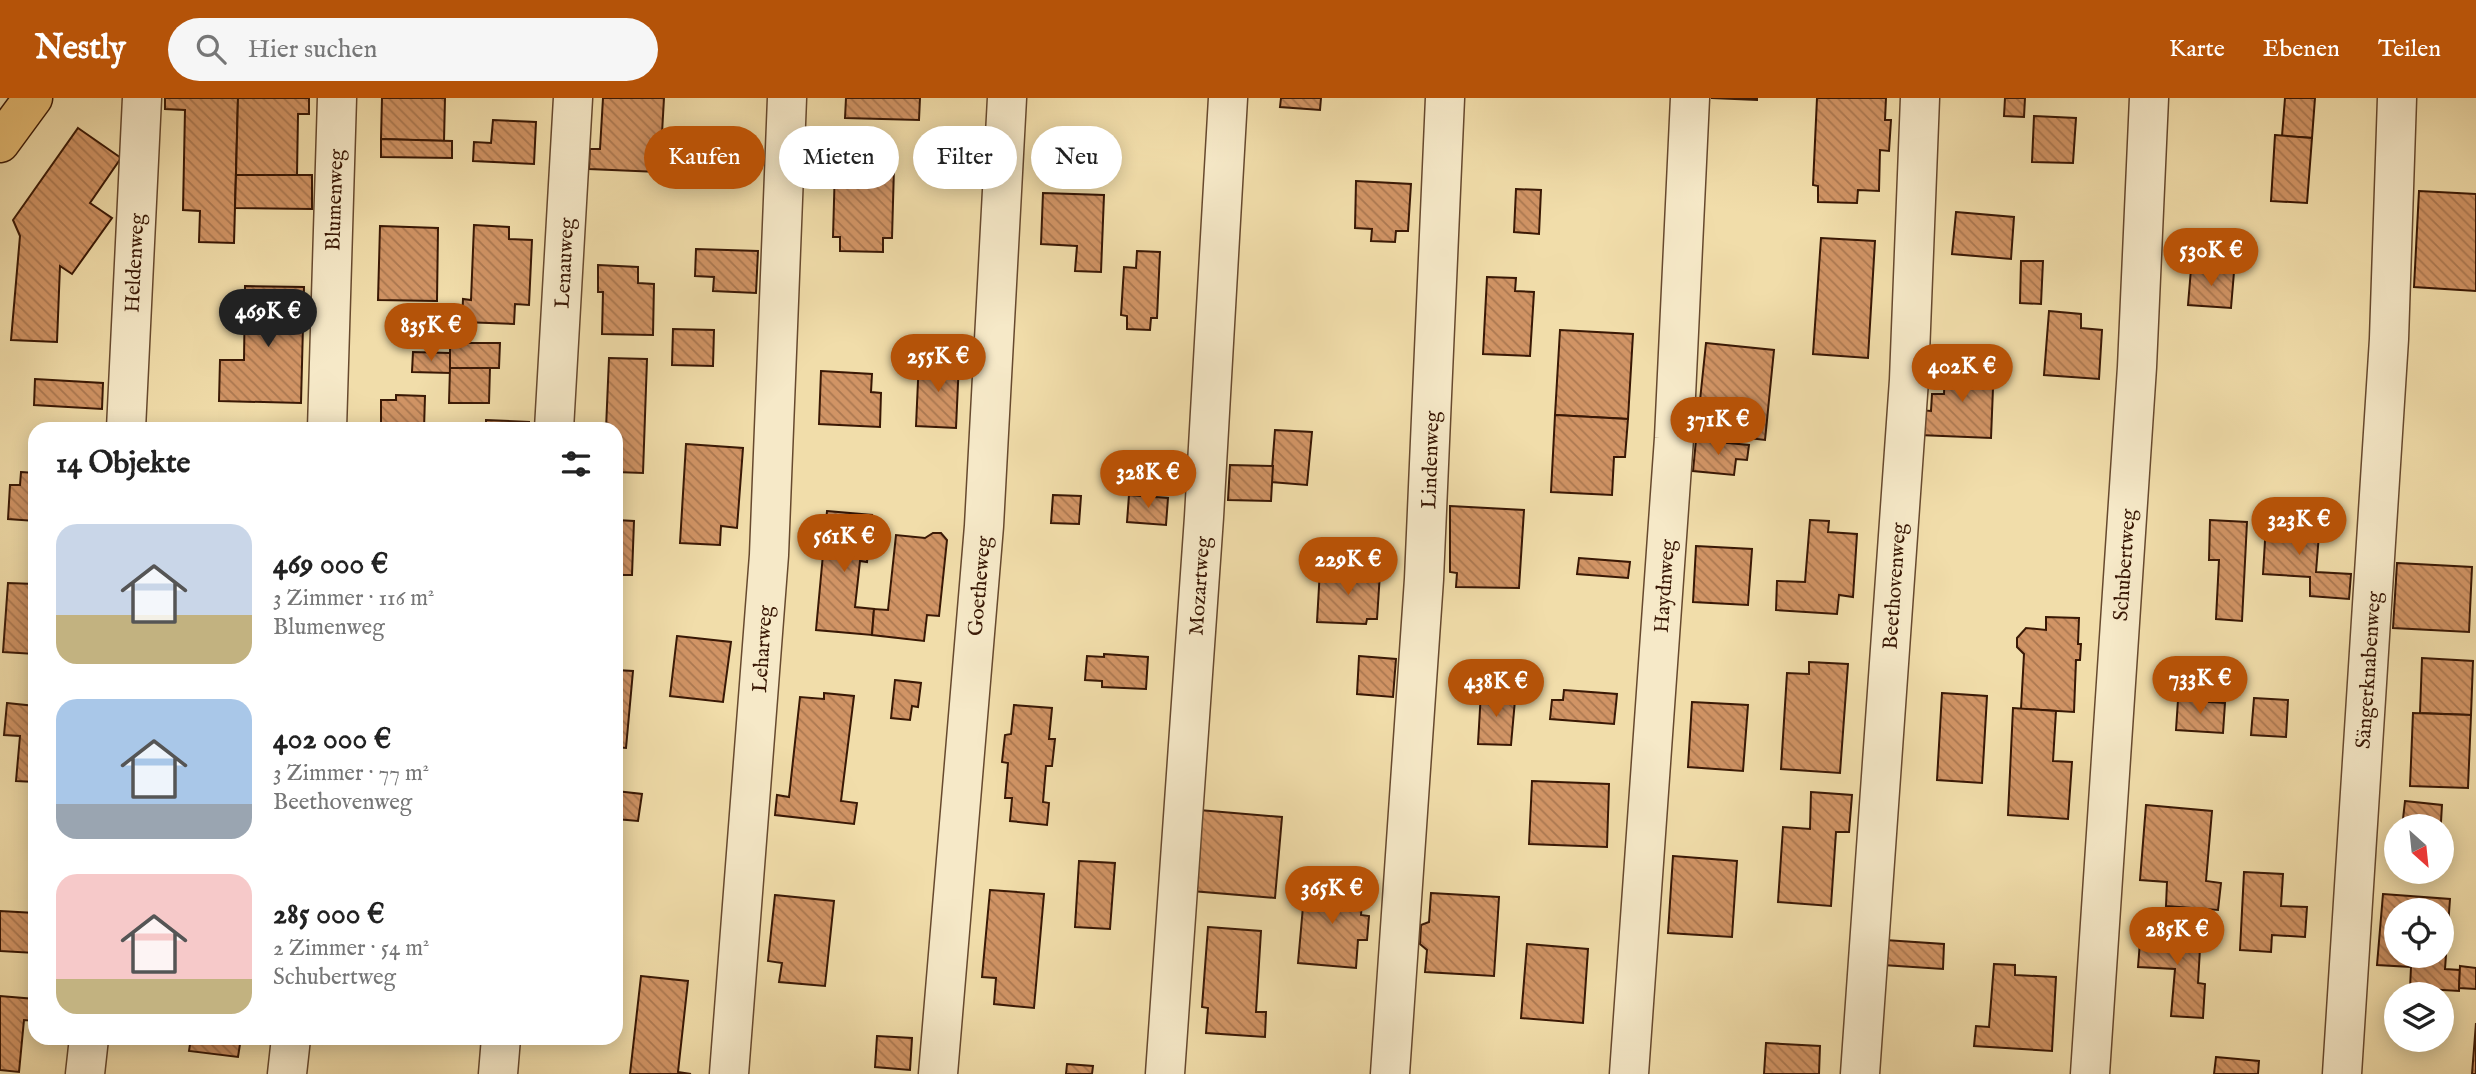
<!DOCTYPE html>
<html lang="de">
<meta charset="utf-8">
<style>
:root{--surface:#fff;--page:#f6f6f6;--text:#222;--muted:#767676;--accent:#b45309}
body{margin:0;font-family:"IM FELL English",serif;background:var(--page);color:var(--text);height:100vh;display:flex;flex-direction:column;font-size:26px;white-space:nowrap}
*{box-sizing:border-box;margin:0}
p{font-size:23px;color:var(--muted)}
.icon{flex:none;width:38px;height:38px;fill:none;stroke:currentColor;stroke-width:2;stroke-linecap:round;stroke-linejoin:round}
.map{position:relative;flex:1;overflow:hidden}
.side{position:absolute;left:28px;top:324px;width:595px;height:623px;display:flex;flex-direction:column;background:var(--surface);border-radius:21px;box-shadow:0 4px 18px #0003}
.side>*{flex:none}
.banner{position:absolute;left:644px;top:28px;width:665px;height:63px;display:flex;gap:14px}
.needle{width:46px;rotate:153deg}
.tools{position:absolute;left:2384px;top:716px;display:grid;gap:14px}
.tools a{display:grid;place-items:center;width:70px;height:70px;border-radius:50%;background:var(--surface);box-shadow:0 4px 18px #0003;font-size:35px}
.price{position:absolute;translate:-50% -60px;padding:0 16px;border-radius:24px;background:var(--accent);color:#fff;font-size:23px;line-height:46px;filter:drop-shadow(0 2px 4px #0008)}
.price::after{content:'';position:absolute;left:50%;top:42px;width:21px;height:16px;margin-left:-10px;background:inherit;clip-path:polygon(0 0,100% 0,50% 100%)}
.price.selected{background:#222;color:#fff}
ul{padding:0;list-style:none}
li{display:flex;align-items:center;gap:21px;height:175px;padding:0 28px}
li span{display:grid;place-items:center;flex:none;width:196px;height:140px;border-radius:21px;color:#555}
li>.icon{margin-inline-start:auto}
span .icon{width:84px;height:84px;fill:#fffc;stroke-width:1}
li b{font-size:30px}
h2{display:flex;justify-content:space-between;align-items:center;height:84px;padding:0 28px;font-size:30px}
.pill{padding:0 24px;border-radius:32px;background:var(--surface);box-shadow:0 4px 18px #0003;font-size:24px;line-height:63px}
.pill.selected{background:var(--accent);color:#fff}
header{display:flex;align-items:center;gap:42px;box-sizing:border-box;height:98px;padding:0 35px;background:var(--accent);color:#fff}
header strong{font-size:33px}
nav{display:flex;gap:38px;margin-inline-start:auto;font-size:24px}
.search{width:490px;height:63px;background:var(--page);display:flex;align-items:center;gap:18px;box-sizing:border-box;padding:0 24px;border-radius:38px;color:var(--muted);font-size:26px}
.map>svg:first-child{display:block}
.building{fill:url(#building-back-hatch);stroke:#391805;stroke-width:2;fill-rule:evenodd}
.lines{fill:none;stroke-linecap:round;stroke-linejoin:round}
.minor-casing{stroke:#67492e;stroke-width:41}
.major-casing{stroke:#391805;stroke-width:41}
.minor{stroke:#f6e9c8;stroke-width:38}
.major{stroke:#e8be75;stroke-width:38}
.labels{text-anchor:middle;stroke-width:5;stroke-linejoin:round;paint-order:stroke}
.street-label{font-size:21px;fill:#391805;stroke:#f6e9c8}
</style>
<header>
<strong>Nestly</strong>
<div class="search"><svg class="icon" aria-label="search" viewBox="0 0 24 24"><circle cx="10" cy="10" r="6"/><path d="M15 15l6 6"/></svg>Hier suchen</div>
<nav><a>Karte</a><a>Ebenen</a><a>Teilen</a></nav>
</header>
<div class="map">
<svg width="2476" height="976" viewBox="0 0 2476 976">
<defs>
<pattern id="building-back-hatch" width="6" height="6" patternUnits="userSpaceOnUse" patternTransform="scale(1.75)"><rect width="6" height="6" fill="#d19465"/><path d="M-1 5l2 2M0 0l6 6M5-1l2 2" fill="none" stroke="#ab7851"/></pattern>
</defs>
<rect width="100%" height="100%" fill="#f1ddaa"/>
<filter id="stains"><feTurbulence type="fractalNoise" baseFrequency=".00286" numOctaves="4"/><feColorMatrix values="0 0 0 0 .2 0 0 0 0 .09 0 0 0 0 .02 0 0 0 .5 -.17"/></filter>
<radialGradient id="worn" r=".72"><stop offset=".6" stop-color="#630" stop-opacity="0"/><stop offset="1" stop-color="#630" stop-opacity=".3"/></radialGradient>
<!-- building -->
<g class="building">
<polygon points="165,0 238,0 234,145 199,144 200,113 183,112 185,12 165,11"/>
<polygon points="238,0 309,0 309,16 298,16 297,77 236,77"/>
<polygon points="382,0 445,0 444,43 381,41"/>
<polygon points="603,0 664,0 661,53 683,54 682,75 589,71 590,51 600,51"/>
<polygon points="846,0 920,0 919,22 845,20"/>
<polygon points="1281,0 1321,0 1320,12 1280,9"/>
<polygon points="1711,0 1757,0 1757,2"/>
<polygon points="1817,0 1886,0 1885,22 1891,22 1889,53 1880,52 1879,93 1858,92 1857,105 1818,104 1818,88 1813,87"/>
<polygon points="2005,0 2025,0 2024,19 2004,18"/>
<polygon points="2285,0 2315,0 2312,40 2282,38"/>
<polygon points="2034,18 2076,20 2073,65 2032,64"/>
<polygon points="493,22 536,24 534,66 473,63 474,44 491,45"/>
<polygon points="78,30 121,60 90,105 112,120 72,176 60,168 57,244 11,242 20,138 13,122"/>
<polygon points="2275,37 2312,40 2307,105 2271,103"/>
<polygon points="381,41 452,43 452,60 381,59"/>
<polygon points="835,68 894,69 892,140 883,140 883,154 840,153 840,139 833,139"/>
<polygon points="236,77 312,77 312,111 235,110"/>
<polygon points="1356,83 1411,86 1408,133 1396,133 1395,144 1371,143 1372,131 1355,130"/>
<polygon points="1516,91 1541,92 1539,136 1514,134"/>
<polygon points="2419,93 2476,96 2476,193 2414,189"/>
<polygon points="1043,95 1104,97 1101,174 1075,173 1077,148 1041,146"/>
<polygon points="1956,114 2014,119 2011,161 1952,156"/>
<polygon points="474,127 509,129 509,141 532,142 529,207 515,206 514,226 462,224 463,201 471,202"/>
<polygon points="380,128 438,130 437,203 378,202"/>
<polygon points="1821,140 1875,143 1868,260 1813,256"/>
<polygon points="696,151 758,153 756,195 713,193 714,179 695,178"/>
<polygon points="1137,153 1160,154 1157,220 1151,220 1150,232 1127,231 1127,218 1121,217 1124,169 1136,170"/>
<polygon points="2021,163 2043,163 2041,206 2020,205"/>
<polygon points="598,167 638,169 638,185 654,186 653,237 602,236 603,194 598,194"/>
<polygon points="2191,171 2234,174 2231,210 2188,207"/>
<polygon points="1487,179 1516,180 1515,193 1534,194 1530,258 1483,256"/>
<polygon points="245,188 304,189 301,305 219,303 220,262 244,262"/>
<polygon points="2049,213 2081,216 2081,230 2102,232 2099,281 2044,277"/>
<polygon points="673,231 714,232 713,268 672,267"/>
<polygon points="1560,232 1633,236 1628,321 1555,317"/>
<polygon points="450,245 500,245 499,270 450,270"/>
<polygon points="1706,245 1774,252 1765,342 1723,337 1725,315 1699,312"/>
<polygon points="413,254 450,255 450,275 412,274"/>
<polygon points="609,260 647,261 643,375 616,374 616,331 606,331"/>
<polygon points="919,261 959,263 956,330 916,328"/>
<polygon points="1973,264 1994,265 1991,340 1919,337 1920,312 1931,313 1932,296 1944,296 1945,269 1972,271"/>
<polygon points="450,270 490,270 489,305 449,305"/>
<polygon points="821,273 872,276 871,294 881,295 880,329 819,326"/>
<polygon points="35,281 103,285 102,311 34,307"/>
<polygon points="396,297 425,298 424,331 381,331 381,302 396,302"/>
<polygon points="1555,317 1628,321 1625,359 1614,359 1612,397 1551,394"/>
<polygon points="486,322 529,324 529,331 486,331"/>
<polygon points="1275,332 1312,334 1307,387 1271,384"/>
<polygon points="1696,342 1749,347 1747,362 1736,361 1734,377 1693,373"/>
<polygon points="686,346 743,350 737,430 721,428 720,447 680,445"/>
<polygon points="1230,367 1273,368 1271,403 1228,402"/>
<polygon points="21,374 35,375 35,423 8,421 10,387 20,387"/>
<polygon points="1053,397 1081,398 1079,426 1051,425"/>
<polygon points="1129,397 1168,400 1166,427 1127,424"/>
<polygon points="2269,406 2283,407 2287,413 2283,433 2319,436 2316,474 2351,476 2349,501 2310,498 2310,479 2263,476 2266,426 2263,422 2264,410"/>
<polygon points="1450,408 1524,412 1519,490 1456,489 1457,475 1450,474"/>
<polygon points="827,413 872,417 867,464 860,463 855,509 874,511 872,537 816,532"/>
<polygon points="616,422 634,423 632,477 616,477"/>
<polygon points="1810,422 1829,423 1828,434 1857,436 1853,499 1839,497 1837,516 1776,512 1777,483 1805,484"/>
<polygon points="2210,422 2247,424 2242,523 2216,521 2219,462 2209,462"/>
<polygon points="933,435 941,435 947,442 939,518 927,517 924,543 872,537 874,511 888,512 896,437 925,440"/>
<polygon points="1696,448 1752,451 1748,507 1693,504"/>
<polygon points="1579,460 1630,464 1628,480 1577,476"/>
<polygon points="2397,465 2472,469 2469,534 2393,530"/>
<polygon points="1320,471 1380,475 1377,521 1367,521 1366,526 1317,524"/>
<polygon points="8,485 35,486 35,556 3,554"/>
<polygon points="2046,519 2079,520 2078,546 2081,546 2080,562 2076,562 2074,614 2021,611 2024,556 2017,549 2017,540 2026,530 2046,532"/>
<polygon points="677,538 731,544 723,604 670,598"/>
<polygon points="1104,556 1148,559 1146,591 1102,589 1102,583 1085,582 1087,558 1104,559"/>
<polygon points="1359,558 1396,561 1393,599 1357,596"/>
<polygon points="2422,560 2473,563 2471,617 2420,615"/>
<polygon points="1809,564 1848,566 1840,675 1781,671 1787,575 1809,576"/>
<polygon points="616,572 633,573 626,650 616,649"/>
<polygon points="895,582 921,585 918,609 912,608 910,622 891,620"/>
<polygon points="1564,592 1617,596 1614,626 1550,621 1552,602 1563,602"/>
<polygon points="1481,593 1502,595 1501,601 1515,602 1511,647 1478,646"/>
<polygon points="824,595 854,598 841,703 857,705 854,726 775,717 777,697 789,699 800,599 824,601"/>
<polygon points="1942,595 1987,598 1982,685 1937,682"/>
<polygon points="2254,600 2288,602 2286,639 2251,637"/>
<polygon points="2178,602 2225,605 2223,635 2176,632"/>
<polygon points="1692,604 1748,607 1743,673 1688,669"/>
<polygon points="7,605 35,608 35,684 16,683 20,638 4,637"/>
<polygon points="1014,607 1052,610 1049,641 1055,641 1052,668 1046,668 1043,704 1049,705 1047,727 1010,723 1012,700 1005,700 1008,665 1002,664 1005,637 1011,636"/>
<polygon points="2013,610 2056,613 2053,663 2072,664 2068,721 2008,717"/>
<polygon points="2413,615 2471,617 2468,690 2410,688"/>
<polygon points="1532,683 1609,686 1607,749 1529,746"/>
<polygon points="616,693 642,696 638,723 616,721"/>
<polygon points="1811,694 1852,697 1849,734 1836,734 1831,808 1778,804 1783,729 1810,731"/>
<polygon points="2405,703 2442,707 2441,724 2403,721"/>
<polygon points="2146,707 2212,713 2206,783 2221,785 2218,812 2166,808 2167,784 2140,782"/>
<polygon points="1199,712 1282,719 1275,800 1192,793"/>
<polygon points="1673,758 1737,763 1732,839 1668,835"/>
<polygon points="1079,763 1115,765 1110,831 1075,829"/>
<polygon points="2244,774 2283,776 2281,808 2307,809 2305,839 2272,837 2271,854 2240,852"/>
<polygon points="1305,786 1363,791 1361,817 1369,818 1367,842 1358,842 1356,870 1298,865"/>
<polygon points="990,792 1044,796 1034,910 994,906 996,880 982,879"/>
<polygon points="1431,795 1499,799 1494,878 1425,874 1427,852 1420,846 1421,827 1429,824"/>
<path d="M2383,796L2450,801L2445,871L2460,872L2459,893L2410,890L2411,869L2377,867ZM2396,812H2441V858H2396Z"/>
<polygon points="775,797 834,803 825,888 779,884 782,865 768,863"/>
<polygon points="0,813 35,815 35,855 0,853"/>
<polygon points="1208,829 1261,833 1256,914 1266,914 1265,939 1206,935 1208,910 1202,909"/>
<polygon points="2141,831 2201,834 2198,885 2205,886 2203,920 2171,918 2175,871 2138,869"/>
<polygon points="1885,842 1944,846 1943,871 1883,867"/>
<polygon points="1527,846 1588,851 1583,925 1521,920"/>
<polygon points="1994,866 2015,867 2015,877 2056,879 2052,953 1974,948 1976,928 1989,929"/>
<polygon points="2460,868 2476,870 2476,891 2459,890"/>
<polygon points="641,878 688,883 678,974 691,976 630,976"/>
<polygon points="0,898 35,901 35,923 24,922 19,974 0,972"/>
<polygon points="2476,925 2476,976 2472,976"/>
<polygon points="877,938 912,940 910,972 875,969"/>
<polygon points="191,940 241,940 238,959 189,953"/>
<polygon points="1766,945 1820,948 1819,976 1764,976"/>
<polygon points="2216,959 2259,963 2258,976 2214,976"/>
<polygon points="1067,966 1093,968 1092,976 1066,976"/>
</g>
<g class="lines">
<!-- minor casing -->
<g class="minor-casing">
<g id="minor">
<polyline points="126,331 142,0"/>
<polyline points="327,331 337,0"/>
<polyline points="554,331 573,0"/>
<polyline points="85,976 89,940"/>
<polyline points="287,976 291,940"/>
<polyline points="498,976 501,940"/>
<polyline points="729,976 769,457 787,0"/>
<polyline points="938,976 984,428 1007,0"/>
<polyline points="1165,976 1204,419 1228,0"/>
<polyline points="1390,976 1424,481 1445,0"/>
<polyline points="1629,976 1674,340 1690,0"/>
<polyline points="1860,976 1909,282 1920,0"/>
<polyline points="2090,976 2137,269 2149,0"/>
<polyline points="2342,976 2389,241 2397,0"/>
</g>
</g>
<!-- major casing -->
<g class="major-casing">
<polyline id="major" points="0,45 33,0"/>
</g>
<!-- minor -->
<use href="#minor" class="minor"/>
<!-- major -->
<use href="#major" class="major"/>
</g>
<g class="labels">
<!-- street labels -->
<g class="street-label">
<text transform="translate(334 102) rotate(-88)" y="7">Blumenweg</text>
<text transform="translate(134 165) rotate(-87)" y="7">Heldenweg</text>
<text transform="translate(564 165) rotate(-87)" y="7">Lenauweg</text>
<text transform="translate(1430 362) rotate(-88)" y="7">Lindenweg</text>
<text transform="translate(2124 467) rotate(-86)" y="7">Schubertweg</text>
<text transform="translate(979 488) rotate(-85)" y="7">Goetheweg</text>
<text transform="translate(1199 488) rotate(-86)" y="7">Mozartweg</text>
<text transform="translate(1664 488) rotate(-86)" y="7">Haydnweg</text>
<text transform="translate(1894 488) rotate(-86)" y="7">Beethovenweg</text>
<text transform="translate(762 551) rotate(-86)" y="7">Leharweg</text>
<text transform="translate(2368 572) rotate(-86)" y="7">Sängerknabenweg</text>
</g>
</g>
<rect width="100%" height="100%" filter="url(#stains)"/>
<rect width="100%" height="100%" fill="url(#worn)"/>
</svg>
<div class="tools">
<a><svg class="needle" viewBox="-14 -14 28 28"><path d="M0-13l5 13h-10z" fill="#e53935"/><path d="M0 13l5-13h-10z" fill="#767676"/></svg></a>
<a><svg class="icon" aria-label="locate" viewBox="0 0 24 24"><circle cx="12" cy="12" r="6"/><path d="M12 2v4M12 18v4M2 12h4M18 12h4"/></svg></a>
<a><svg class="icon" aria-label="layers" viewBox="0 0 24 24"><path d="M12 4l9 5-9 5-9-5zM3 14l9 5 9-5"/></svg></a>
</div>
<b class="price" style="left:2211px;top:190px">530K €</b>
<b class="price selected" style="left:268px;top:251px">469K €</b>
<b class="price" style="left:431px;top:265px">835K €</b>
<b class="price" style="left:938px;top:296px">255K €</b>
<b class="price" style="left:1962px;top:306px">402K €</b>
<b class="price" style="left:1718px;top:359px">371K €</b>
<b class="price" style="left:1148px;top:412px">328K €</b>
<b class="price" style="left:2299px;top:459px">323K €</b>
<b class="price" style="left:844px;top:476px">561K €</b>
<b class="price" style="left:1348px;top:499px">229K €</b>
<b class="price" style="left:2200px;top:618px">733K €</b>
<b class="price" style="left:1496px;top:621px">438K €</b>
<b class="price" style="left:1332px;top:828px">365K €</b>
<b class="price" style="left:2177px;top:869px">285K €</b>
<div class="banner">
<a class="pill selected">Kaufen</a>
<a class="pill">Mieten</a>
<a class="pill">Filter</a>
<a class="pill">Neu</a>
</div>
<section class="side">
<h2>14 Objekte<svg class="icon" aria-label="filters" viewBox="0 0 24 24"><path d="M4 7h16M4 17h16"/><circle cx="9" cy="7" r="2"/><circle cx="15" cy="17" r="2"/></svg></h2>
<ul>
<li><span style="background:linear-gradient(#c9d6e8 65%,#c2b280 0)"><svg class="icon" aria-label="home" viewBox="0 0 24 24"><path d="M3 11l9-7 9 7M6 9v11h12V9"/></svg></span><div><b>469 000 €</b><p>3 Zimmer · 116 m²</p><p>Blumenweg</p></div></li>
<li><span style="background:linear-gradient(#a9c7e8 75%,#9aa5b1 0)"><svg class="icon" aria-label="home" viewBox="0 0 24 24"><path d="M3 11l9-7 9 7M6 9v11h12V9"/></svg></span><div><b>402 000 €</b><p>3 Zimmer · 77 m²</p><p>Beethovenweg</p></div></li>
<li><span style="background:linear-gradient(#f6c9c9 75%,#c2b280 0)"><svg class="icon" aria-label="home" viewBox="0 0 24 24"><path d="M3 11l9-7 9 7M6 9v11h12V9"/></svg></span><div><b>285 000 €</b><p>2 Zimmer · 54 m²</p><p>Schubertweg</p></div></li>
</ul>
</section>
</div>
